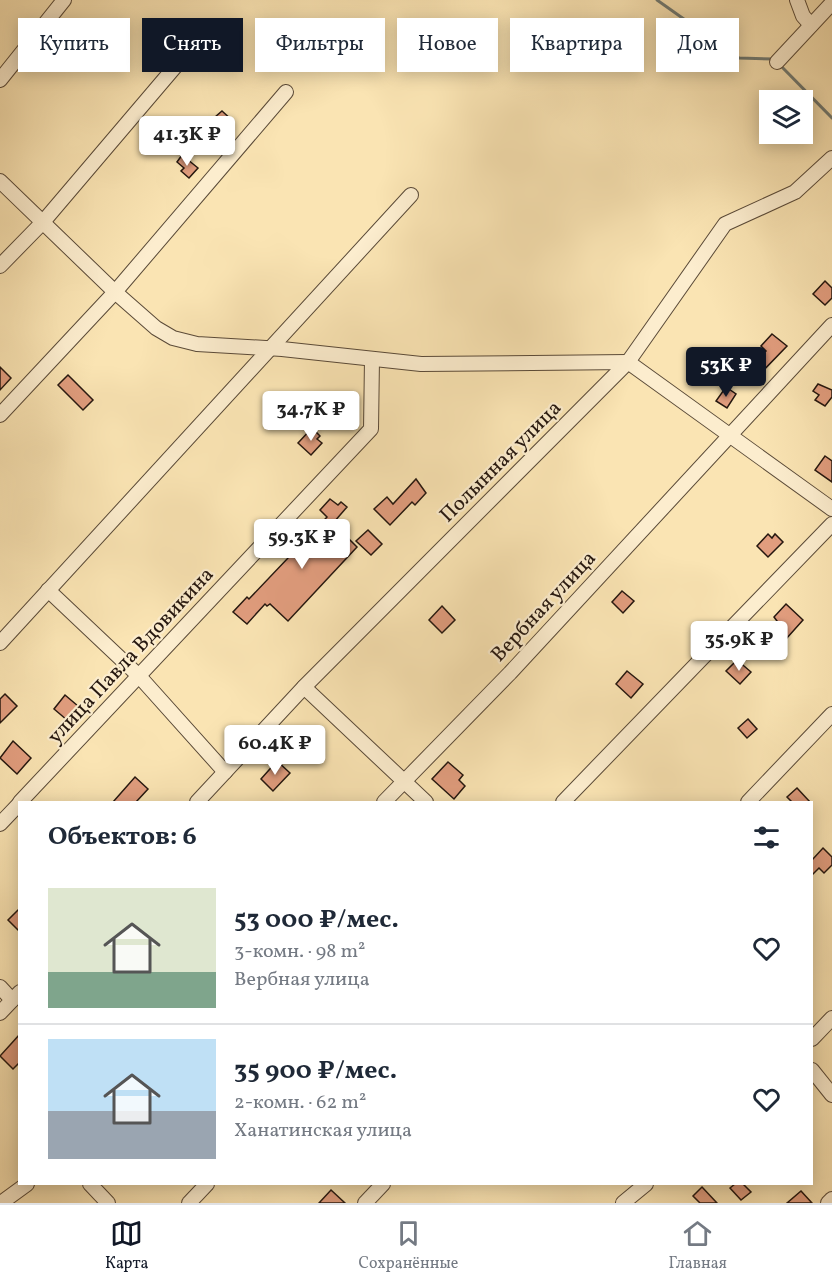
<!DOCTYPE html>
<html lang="ru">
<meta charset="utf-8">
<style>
:root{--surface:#fff;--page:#f2f2f3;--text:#1f2937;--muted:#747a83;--line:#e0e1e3;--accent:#111827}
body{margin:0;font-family:Vollkorn,serif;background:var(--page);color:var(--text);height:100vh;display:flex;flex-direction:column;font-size:22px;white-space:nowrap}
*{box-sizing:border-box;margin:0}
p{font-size:20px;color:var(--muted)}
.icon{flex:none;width:33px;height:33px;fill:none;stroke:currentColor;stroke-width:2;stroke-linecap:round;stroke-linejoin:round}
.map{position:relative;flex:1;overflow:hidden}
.sheet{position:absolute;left:18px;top:801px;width:795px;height:384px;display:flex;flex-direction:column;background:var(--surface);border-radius:0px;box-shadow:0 3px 15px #0003}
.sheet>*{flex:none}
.guide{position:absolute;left:18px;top:18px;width:796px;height:54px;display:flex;gap:12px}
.controls{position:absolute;left:759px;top:90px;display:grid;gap:12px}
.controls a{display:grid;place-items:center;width:54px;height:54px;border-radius:0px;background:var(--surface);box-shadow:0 3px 15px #0003;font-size:30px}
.price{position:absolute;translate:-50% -51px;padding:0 14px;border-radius:6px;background:#fff;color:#222;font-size:20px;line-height:39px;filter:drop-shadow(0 2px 3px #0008)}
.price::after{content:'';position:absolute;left:50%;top:36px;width:18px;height:14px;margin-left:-9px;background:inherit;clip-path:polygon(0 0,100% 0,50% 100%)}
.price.selected{background:var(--accent);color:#fff}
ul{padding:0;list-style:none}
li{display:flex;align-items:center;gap:18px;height:150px;padding:0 30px}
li+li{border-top:2px solid var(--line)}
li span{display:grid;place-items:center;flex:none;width:168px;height:120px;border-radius:0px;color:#555}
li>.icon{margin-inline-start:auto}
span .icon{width:72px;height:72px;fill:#fffc;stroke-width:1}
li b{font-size:26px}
h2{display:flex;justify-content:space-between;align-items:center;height:72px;padding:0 30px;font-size:26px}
.tag{padding:0 21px;border-radius:0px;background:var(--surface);box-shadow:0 3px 15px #0003;font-size:21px;line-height:54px}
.tag.selected{background:var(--accent);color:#fff}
.menu{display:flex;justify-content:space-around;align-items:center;height:84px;border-top:2px solid var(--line);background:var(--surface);font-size:16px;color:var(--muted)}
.menu a{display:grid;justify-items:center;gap:3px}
.menu .selected{color:var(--accent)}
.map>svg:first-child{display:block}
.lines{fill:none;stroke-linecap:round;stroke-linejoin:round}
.stream{stroke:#707a73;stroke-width:3}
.building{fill:#e19d7e;stroke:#25170f;stroke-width:1.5}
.minor-casing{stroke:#5a4a38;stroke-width:16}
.minor{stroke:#fcedce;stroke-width:14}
.labels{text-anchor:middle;stroke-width:4.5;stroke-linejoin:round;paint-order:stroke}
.street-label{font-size:21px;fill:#25170f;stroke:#fcedce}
</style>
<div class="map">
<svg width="832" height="1203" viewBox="0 0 832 1203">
<rect width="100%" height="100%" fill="#fae4b3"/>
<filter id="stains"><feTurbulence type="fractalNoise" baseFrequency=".00333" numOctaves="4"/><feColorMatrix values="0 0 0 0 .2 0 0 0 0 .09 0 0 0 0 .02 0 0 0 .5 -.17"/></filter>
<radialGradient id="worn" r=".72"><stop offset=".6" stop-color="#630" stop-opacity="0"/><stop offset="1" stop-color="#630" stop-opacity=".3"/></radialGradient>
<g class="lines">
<!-- stream -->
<g class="stream">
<polyline points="657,0 739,58 774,59"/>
<polyline points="779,64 832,118"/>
</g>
</g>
<!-- building -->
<g class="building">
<polygon points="222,111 233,121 221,136 207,124"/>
<polygon points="182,155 198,168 189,178 181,171 184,168 177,162"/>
<polygon points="825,281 832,288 832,298 825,305 813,294"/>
<polygon points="772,334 787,346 759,375 750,366 766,351 761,346"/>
<polygon points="0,367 11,378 0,390"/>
<polygon points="68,375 93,400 83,410 58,385"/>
<polygon points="818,384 832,390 832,397 825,406 815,400 819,395 813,391"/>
<polygon points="726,387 736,394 727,408 716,401"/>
<polygon points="312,428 320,436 317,439 322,443 311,455 298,443"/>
<polygon points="825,456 832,461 832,482 815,470"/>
<polygon points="416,479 426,493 415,505 412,502 390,525 374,509 387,497 393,504"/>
<polygon points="330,499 338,505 341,502 347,507 328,529 340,540 345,535 357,547 288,621 270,604 267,606 265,604 247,624 233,612 247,597 249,599 327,517 320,510"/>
<polygon points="368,530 382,544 371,555 356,541"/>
<polygon points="768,534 772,538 775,534 783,542 768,557 757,546"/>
<polygon points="622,591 634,601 623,613 612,602"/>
<polygon points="786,604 803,620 778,648 764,635 777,621 774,617"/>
<polygon points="442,606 455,620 442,633 429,620"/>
<polygon points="737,660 751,672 740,684 726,671"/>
<polygon points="627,671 643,684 631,698 616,684"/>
<polygon points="5,694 17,706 0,723 0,699"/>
<polygon points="65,695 78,706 67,720 54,709"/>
<polygon points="748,719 757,729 747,738 738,728"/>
<polygon points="13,741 31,758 17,774 0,758"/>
<polygon points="277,761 290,773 273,791 261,779"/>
<polygon points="448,762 463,775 459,780 465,786 454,799 432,779"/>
<polygon points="135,777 148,789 136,802 113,802"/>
<polygon points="797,788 810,802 792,802 787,797"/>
<polygon points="823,848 832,857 832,865 824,873 819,868 812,875 812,860"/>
<polygon points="20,908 20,932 8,920"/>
<polygon points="20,1034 20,1062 13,1069 0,1056"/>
<polygon points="735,1184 743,1184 751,1192 741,1200 730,1188"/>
<polygon points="702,1187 717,1203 700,1203 693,1196"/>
<polygon points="331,1190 345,1203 319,1203"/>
<polygon points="801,1191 812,1203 787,1203"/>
</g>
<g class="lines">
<!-- minor casing -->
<g class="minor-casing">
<g id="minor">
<polyline points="797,0 803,16 811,25"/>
<polyline points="777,62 832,3"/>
<polyline points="0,80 64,0"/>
<polyline points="0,181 115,292 156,328 173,338 197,344 282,349 421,364 628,362 832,509"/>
<polyline points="0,266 43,222 208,28"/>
<polyline points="0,415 115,292 286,92"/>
<polyline points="48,590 139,676 225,772"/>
<polyline points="0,643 411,195"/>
<polyline points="304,687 426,802"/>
<polyline points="20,802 371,429 372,359"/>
<polyline points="197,802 304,687 628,362 725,224 795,192 832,158"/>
<polyline points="384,802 510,673 832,325"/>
<polyline points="563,802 832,524"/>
<polyline points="748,802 832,714"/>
<polyline points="0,824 20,803"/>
<polyline points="0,987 12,1000"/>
<polyline points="0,1013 20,992"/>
<polyline points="812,1039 832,1018"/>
<polyline points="812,1070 832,1095"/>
<polyline points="90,1184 108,1203"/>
<polyline points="1,1203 27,1184"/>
<polyline points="189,1203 207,1184"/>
<polyline points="365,1203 383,1184"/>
<polyline points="623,1203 646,1184"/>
<polyline points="828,1203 832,1199"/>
</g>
</g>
<!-- minor -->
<use href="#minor" class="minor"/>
</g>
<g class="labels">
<!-- street labels -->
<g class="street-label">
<text transform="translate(500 461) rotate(-45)" y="7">Полынная улица</text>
<text transform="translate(543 606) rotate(-47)" y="7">Вербная улица</text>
<text transform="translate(130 655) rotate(-47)" y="7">улица Павла Вдовикина</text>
</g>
</g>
<rect width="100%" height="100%" filter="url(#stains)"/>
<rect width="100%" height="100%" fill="url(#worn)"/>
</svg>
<div class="controls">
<a><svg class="icon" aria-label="layers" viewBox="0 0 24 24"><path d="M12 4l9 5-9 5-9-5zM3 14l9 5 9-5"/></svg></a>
</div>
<b class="price" style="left:187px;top:167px">41.3K ₽</b>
<b class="price selected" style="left:726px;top:398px">53K ₽</b>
<b class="price" style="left:311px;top:442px">34.7K ₽</b>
<b class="price" style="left:302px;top:570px">59.3K ₽</b>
<b class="price" style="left:739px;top:672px">35.9K ₽</b>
<b class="price" style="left:275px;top:776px">60.4K ₽</b>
<div class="guide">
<a class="tag">Купить</a>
<a class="tag selected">Снять</a>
<a class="tag">Фильтры</a>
<a class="tag">Новое</a>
<a class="tag">Квартира</a>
<a class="tag">Дом</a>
</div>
<section class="sheet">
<h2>Объектов: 6<svg class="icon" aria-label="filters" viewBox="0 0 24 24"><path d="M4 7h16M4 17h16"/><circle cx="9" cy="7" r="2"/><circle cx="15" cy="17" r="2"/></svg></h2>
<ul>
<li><span style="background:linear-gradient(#dfe7d0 70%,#7fa58c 0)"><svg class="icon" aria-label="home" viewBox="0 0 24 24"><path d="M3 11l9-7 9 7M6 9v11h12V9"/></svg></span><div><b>53 000 ₽/мес.</b><p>3-комн. · 98 m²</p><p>Вербная улица</p></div><svg class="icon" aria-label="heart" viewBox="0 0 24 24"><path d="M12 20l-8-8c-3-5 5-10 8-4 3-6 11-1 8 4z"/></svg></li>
<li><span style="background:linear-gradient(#bfe0f5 60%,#9aa5b1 0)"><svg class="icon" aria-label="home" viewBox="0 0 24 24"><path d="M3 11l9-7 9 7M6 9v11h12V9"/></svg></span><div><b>35 900 ₽/мес.</b><p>2-комн. · 62 m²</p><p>Ханатинская улица</p></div><svg class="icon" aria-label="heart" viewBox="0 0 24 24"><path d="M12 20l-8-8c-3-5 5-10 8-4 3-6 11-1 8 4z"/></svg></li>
</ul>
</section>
</div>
<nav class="menu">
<a class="selected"><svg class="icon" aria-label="map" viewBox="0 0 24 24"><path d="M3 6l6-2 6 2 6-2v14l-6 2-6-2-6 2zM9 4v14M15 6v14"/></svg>Карта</a>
<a><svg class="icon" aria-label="saved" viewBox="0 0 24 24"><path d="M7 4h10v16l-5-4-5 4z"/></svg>Сохранённые</a>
<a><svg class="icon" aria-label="home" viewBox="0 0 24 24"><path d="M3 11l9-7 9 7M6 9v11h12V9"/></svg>Главная</a>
</nav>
